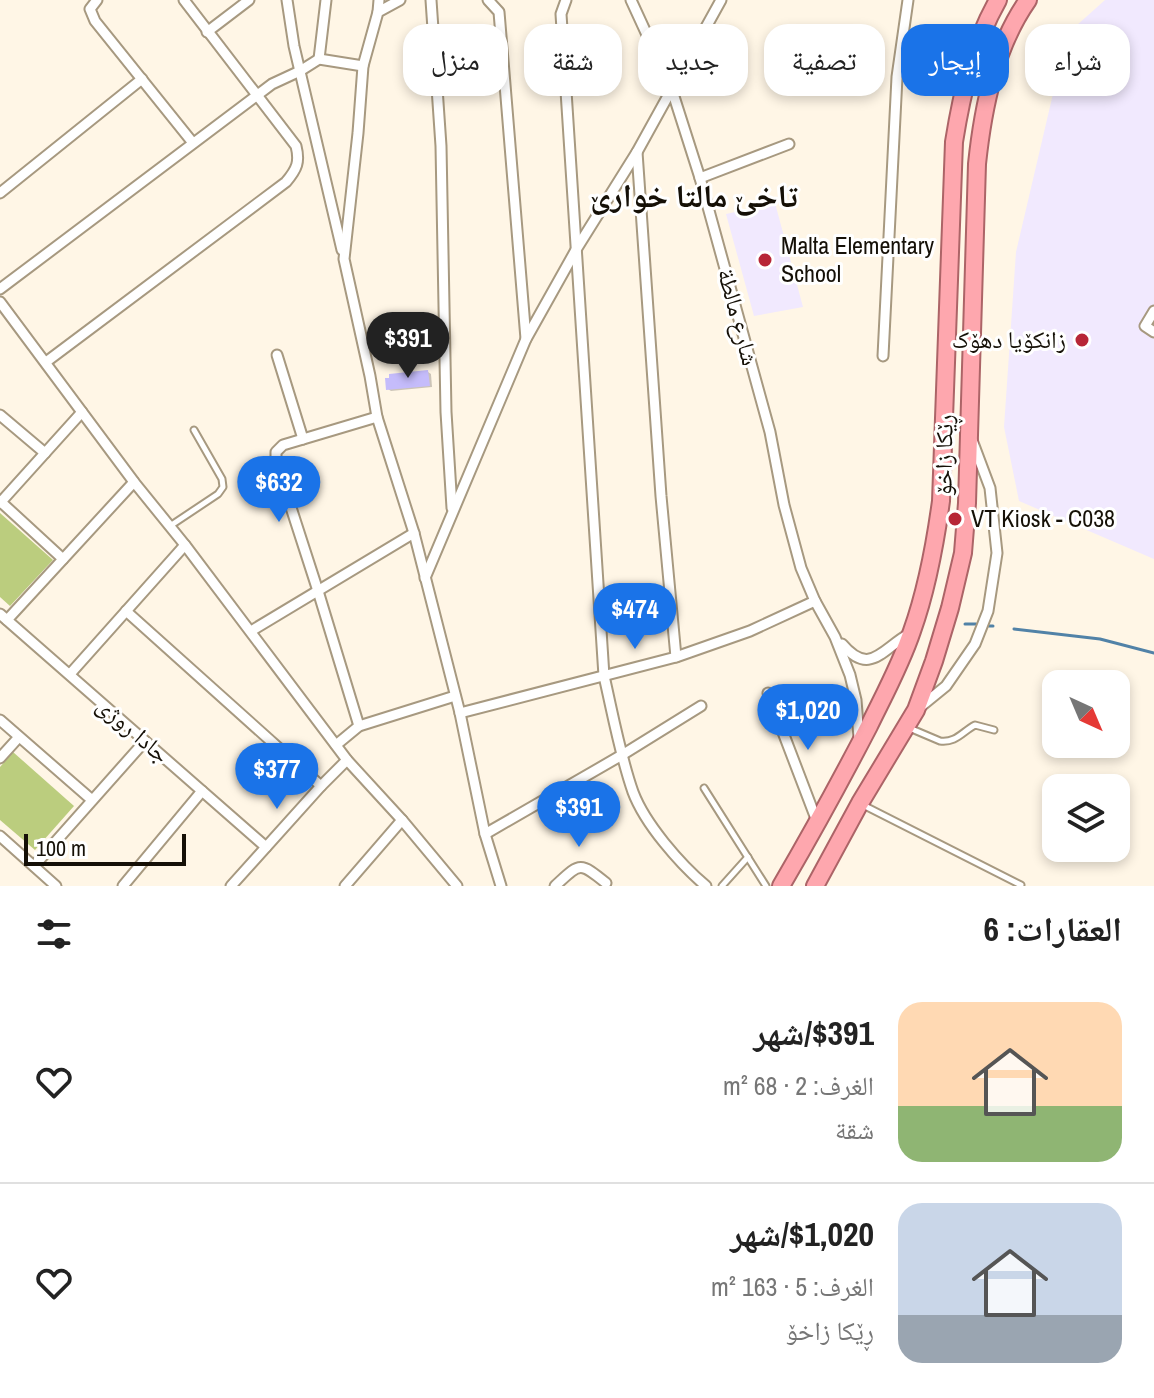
<!DOCTYPE html>
<html lang="ar">
<meta charset="utf-8">
<style>
:root{--surface:#fff;--page:#f2f2f2;--text:#222;--muted:#767676;--line:#e0e0e0;--accent:#1a73e8}
body{margin:0;font-family:"Archivo Narrow","Noto Naskh Arabic",sans-serif;background:var(--page);color:var(--text);direction:rtl;height:100vh;display:flex;flex-direction:column;font-size:30px;white-space:nowrap}
*{box-sizing:border-box;margin:0}
p{font-size:26px;color:var(--muted)}
.icon{flex:none;width:44px;height:44px;fill:none;stroke:currentColor;stroke-width:2;stroke-linecap:round;stroke-linejoin:round}
.map{position:relative;height:886px;overflow:hidden;direction:ltr}
.panel{display:flex;flex-direction:column;background:var(--surface);flex:1}
.panel>*{flex:none}
.top-card{position:absolute;left:24px;top:24px;width:1106px;height:72px;direction:rtl;display:flex;gap:16px}
.needle{width:52px;rotate:136deg}
.controls{position:absolute;left:1042px;top:670px;display:grid;gap:16px}
.controls a{display:grid;place-items:center;width:88px;height:88px;border-radius:16px;background:var(--surface);box-shadow:0 4px 12px #0003;font-size:40px}
.scale{position:absolute;left:24px;bottom:20px;width:162px;box-sizing:border-box;padding-left:8px;border:4px solid #151007;border-top:0;font-size:22px;line-height:28px;white-space:nowrap;color:#151007;-webkit-text-stroke:6px #fff;paint-order:stroke}
.price{position:absolute;translate:-50% -68px;padding:0 18px;border-radius:28px;background:var(--accent);color:#fff;font-size:26px;line-height:52px;filter:drop-shadow(0 2px 4px #0008)}
.price::after{content:'';position:absolute;left:50%;top:48px;width:24px;height:18px;margin-left:-12px;background:inherit;clip-path:polygon(0 0,100% 0,50% 100%)}
.price.current{background:#222;color:#fff}
ul{padding:0;list-style:none}
li{display:flex;align-items:center;gap:24px;height:200px;padding:0 32px}
li+li{border-top:2px solid var(--line)}
li span{display:grid;place-items:center;flex:none;width:224px;height:160px;border-radius:24px;color:#555}
li>.icon{margin-inline-start:auto}
span .icon{width:96px;height:96px;fill:#fffc;stroke-width:1}
li b{font-size:34px}
h2{display:flex;justify-content:space-between;align-items:center;height:96px;padding:0 32px;font-size:34px}
.tag{padding:0 28px;border-radius:24px;background:var(--surface);box-shadow:0 4px 12px #0003;font-size:28px;line-height:72px}
.tag.current{background:var(--accent);color:#fff}
.map>svg:first-child{display:block}
.education{fill:#f1e9fe}
.green{fill:#bbcd7e}
.shadow{fill:#0003}
.lines{fill:none;stroke-linecap:round;stroke-linejoin:round}
.stream{stroke:#5182a7;stroke-width:3}
.building{fill:#c5bcfb}
.service-casing{stroke:#a79980;stroke-width:9}
.minor-casing{stroke:#a79980;stroke-width:13}
.trunk-casing{stroke:#ac6467;stroke-width:20}
.service{stroke:#fff;stroke-width:5}
.minor{stroke:#fff;stroke-width:9}
.trunk{stroke:#fea7ae;stroke-width:16}
.poi-dot{fill:#b72637;stroke:#fff;stroke-width:3}
.labels{text-anchor:middle;stroke-width:6;stroke-linejoin:round;paint-order:stroke}
.poi-label{font-size:24px;fill:#151007;stroke:#fff;text-anchor:start}
.street-label{font-size:24px;fill:#151007;stroke:#fff}
.district-label{font-size:32px;font-weight:bold;fill:#151007;stroke:#fff}
</style>
<div class="map">
<svg width="1154" height="886" viewBox="0 0 1154 886">
<rect width="100%" height="100%" fill="#fff6e6"/>
<!-- education -->
<g class="education">
<polygon points="1105,0 1154,0 1154,559 1019,501 1004,427 1016,252 1067,34"/>
<polygon points="775,203 803,307 754,316 726,214"/>
</g>
<!-- green -->
<g class="green">
<polygon points="0,513 53,560 10,606 0,597"/>
<polygon points="13,752 74,806 35,850 0,820 0,767"/>
</g>
<!-- shadow -->
<polygon class="shadow" points="428,372 431,374 432,387 391,391 388,389"/>
<g class="lines">
<!-- stream -->
<g class="stream">
<polyline points="965,624 976,624"/>
<polyline points="989,626 993,626"/>
<polyline points="1014,629 1100,639 1154,653"/>
</g>
</g>
<!-- building -->
<polygon class="building" points="428,370 430,386 386,390 385,378 389,378 389,374"/>
<g class="lines">
<!-- service casing -->
<g class="service-casing">
<g id="service">
<polyline points="170,526 218,494 223,487 222,479 194,430"/>
<path d="M907,727L940,741C956,743 962,732 975,725L994,730"/>
<polyline points="704,788 766,886"/>
<polyline points="861,804 1021,885"/>
<polyline points="722,886 748,857"/>
</g>
</g>
<!-- minor casing -->
<g class="minor-casing">
<g id="minor">
<polyline points="97,0 90,9 95,21 193,143"/>
<polyline points="287,0 294,46 342,250"/>
<polyline points="400,0 378,12 363,66 358,133 344,259 370,376 377,417 414,533 460,713 485,834 501,886"/>
<polyline points="431,0 441,146 446,412 452,508"/>
<polyline points="488,0 499,12 526,339"/>
<path d="M566,0L561,14L604,676C613,715 620,755 633,792C645,824 680,864 706,886"/>
<polyline points="631,0 671,87 700,178 770,432 784,505 801,568 815,601 835,637 850,675 856,700 859,738"/>
<polyline points="378,12 379,0"/>
<polyline points="207,32 249,0"/>
<polyline points="319,59 326,0"/>
<polyline points="637,152 661,496 676,657"/>
<polyline points="700,178 789,144"/>
<polyline points="0,193 142,79"/>
<polyline points="0,289 272,84 300,71 319,59 363,66"/>
<polyline points="0,302 134,482 185,545 347,760 402,820 457,886"/>
<polyline points="1154,311 1145,326 1154,332"/>
<polyline points="277,355 303,439"/>
<polyline points="883,356 897,77 908,0"/>
<path d="M46,362L286,182C297,169 300,162 296,146L184,0"/>
<polyline points="0,415 45,453"/>
<polyline points="1,502 63,559"/>
<polyline points="0,503 82,412"/>
<polyline points="425,578 526,339 577,248 637,152 721,0"/>
<polyline points="126,611 321,786"/>
<polyline points="0,614 266,847"/>
<polyline points="7,620 134,482"/>
<polyline points="251,631 414,533"/>
<path d="M842,644C870,677 882,649 909,634"/>
<polyline points="70,674 185,545"/>
<polyline points="768,693 818,824"/>
<polyline points="919,708 946,686 975,644 988,611 997,553 990,488 972,440"/>
<polyline points="460,713 676,657 750,631 815,601"/>
<polyline points="0,720 92,800"/>
<polyline points="359,726 318,591 276,461 276,452 283,445 377,417"/>
<polyline points="336,745 359,726 455,696"/>
<polyline points="0,758 19,737"/>
<polyline points="485,834 622,755 701,706"/>
<polyline points="0,836 56,886"/>
<polyline points="34,866 145,741"/>
<polyline points="123,886 202,791"/>
<polyline points="231,886 321,786 347,760"/>
<polyline points="345,886 402,820"/>
<path d="M555,886C580,863 579,861 606,883"/>
</g>
</g>
<!-- trunk casing -->
<g class="trunk-casing">
<g id="trunk">
<path d="M781,886C812,833 841,780 869,726C884,695 901,664 912,631C927,589 935,545 941,501L954,142C962,92 973,44 998,0"/>
<path d="M815,886L860,803L916,710L934,661L950,608L963,553L967,503L977,164C983,107 995,47 1028,0"/>
</g>
</g>
<!-- service -->
<use href="#service" class="service"/>
<!-- minor -->
<use href="#minor" class="minor"/>
<!-- trunk -->
<use href="#trunk" class="trunk"/>
</g>
<!-- markers -->
<g class="poi-dot">
<circle cx="765" cy="260" r="8"/>
<circle cx="1082" cy="340" r="8"/>
<circle cx="955" cy="519" r="8"/>
</g>
<g class="labels">
<!-- poi labels -->
<g class="poi-label">
<text x="781" y="254">Malta Elementary<tspan x="781" dy="28">School</tspan></text>
<text x="1066" y="348" text-anchor="end">زانکۆیا دهۆک</text>
<text x="971" y="527">VT Kiosk - C038</text>
</g>
<!-- street labels -->
<g class="street-label">
<text transform="translate(738 317) rotate(75)" y="8">شارع مالطة</text>
<text transform="translate(944 455) rotate(-89)" y="8">ڕێکا زاخۆ</text>
<text transform="translate(133 730) rotate(41)" y="8">جادا روژی</text>
</g>
<!-- district labels -->
<g class="district-label">
<text x="694" y="207">تاخێ مالتا خوارێ</text>
</g>
</g>
</svg>
<div class="controls">
<a><svg class="needle" viewBox="-14 -14 28 28"><path d="M0-13l5 13h-10z" fill="#e53935"/><path d="M0 13l5-13h-10z" fill="#767676"/></svg></a>
<a><svg class="icon" aria-label="layers" viewBox="0 0 24 24"><path d="M12 4l9 5-9 5-9-5zM3 14l9 5 9-5"/></svg></a>
</div>
<div class="scale">100 m</div>
<b class="price current" style="left:408px;top:380px">$391</b>
<b class="price" style="left:279px;top:524px">$632</b>
<b class="price" style="left:635px;top:651px">$474</b>
<b class="price" style="left:808px;top:752px">$1,020</b>
<b class="price" style="left:277px;top:811px">$377</b>
<b class="price" style="left:579px;top:849px">$391</b>
<div class="top-card">
<a class="tag">شراء</a>
<a class="tag current">إيجار</a>
<a class="tag">تصفية</a>
<a class="tag">جديد</a>
<a class="tag">شقة</a>
<a class="tag">منزل</a>
</div>
</div>
<section class="panel">
<h2>العقارات: 6<svg class="icon" aria-label="filters" viewBox="0 0 24 24"><path d="M4 7h16M4 17h16"/><circle cx="9" cy="7" r="2"/><circle cx="15" cy="17" r="2"/></svg></h2>
<ul>
<li><span style="background:linear-gradient(#ffd9b3 65%,#8fb573 0)"><svg class="icon" aria-label="home" viewBox="0 0 24 24"><path d="M3 11l9-7 9 7M6 9v11h12V9"/></svg></span><div><b>$391/شهر</b><p>الغرف: 2 · 68 m²</p><p>شقة</p></div><svg class="icon" aria-label="heart" viewBox="0 0 24 24"><path d="M12 20l-8-8c-3-5 5-10 8-4 3-6 11-1 8 4z"/></svg></li>
<li><span style="background:linear-gradient(#c9d6e8 70%,#9aa5b1 0)"><svg class="icon" aria-label="home" viewBox="0 0 24 24"><path d="M3 11l9-7 9 7M6 9v11h12V9"/></svg></span><div><b>$1,020/شهر</b><p>الغرف: 5 · 163 m²</p><p>ڕێکا زاخۆ</p></div><svg class="icon" aria-label="heart" viewBox="0 0 24 24"><path d="M12 20l-8-8c-3-5 5-10 8-4 3-6 11-1 8 4z"/></svg></li>
</ul>
</section>
